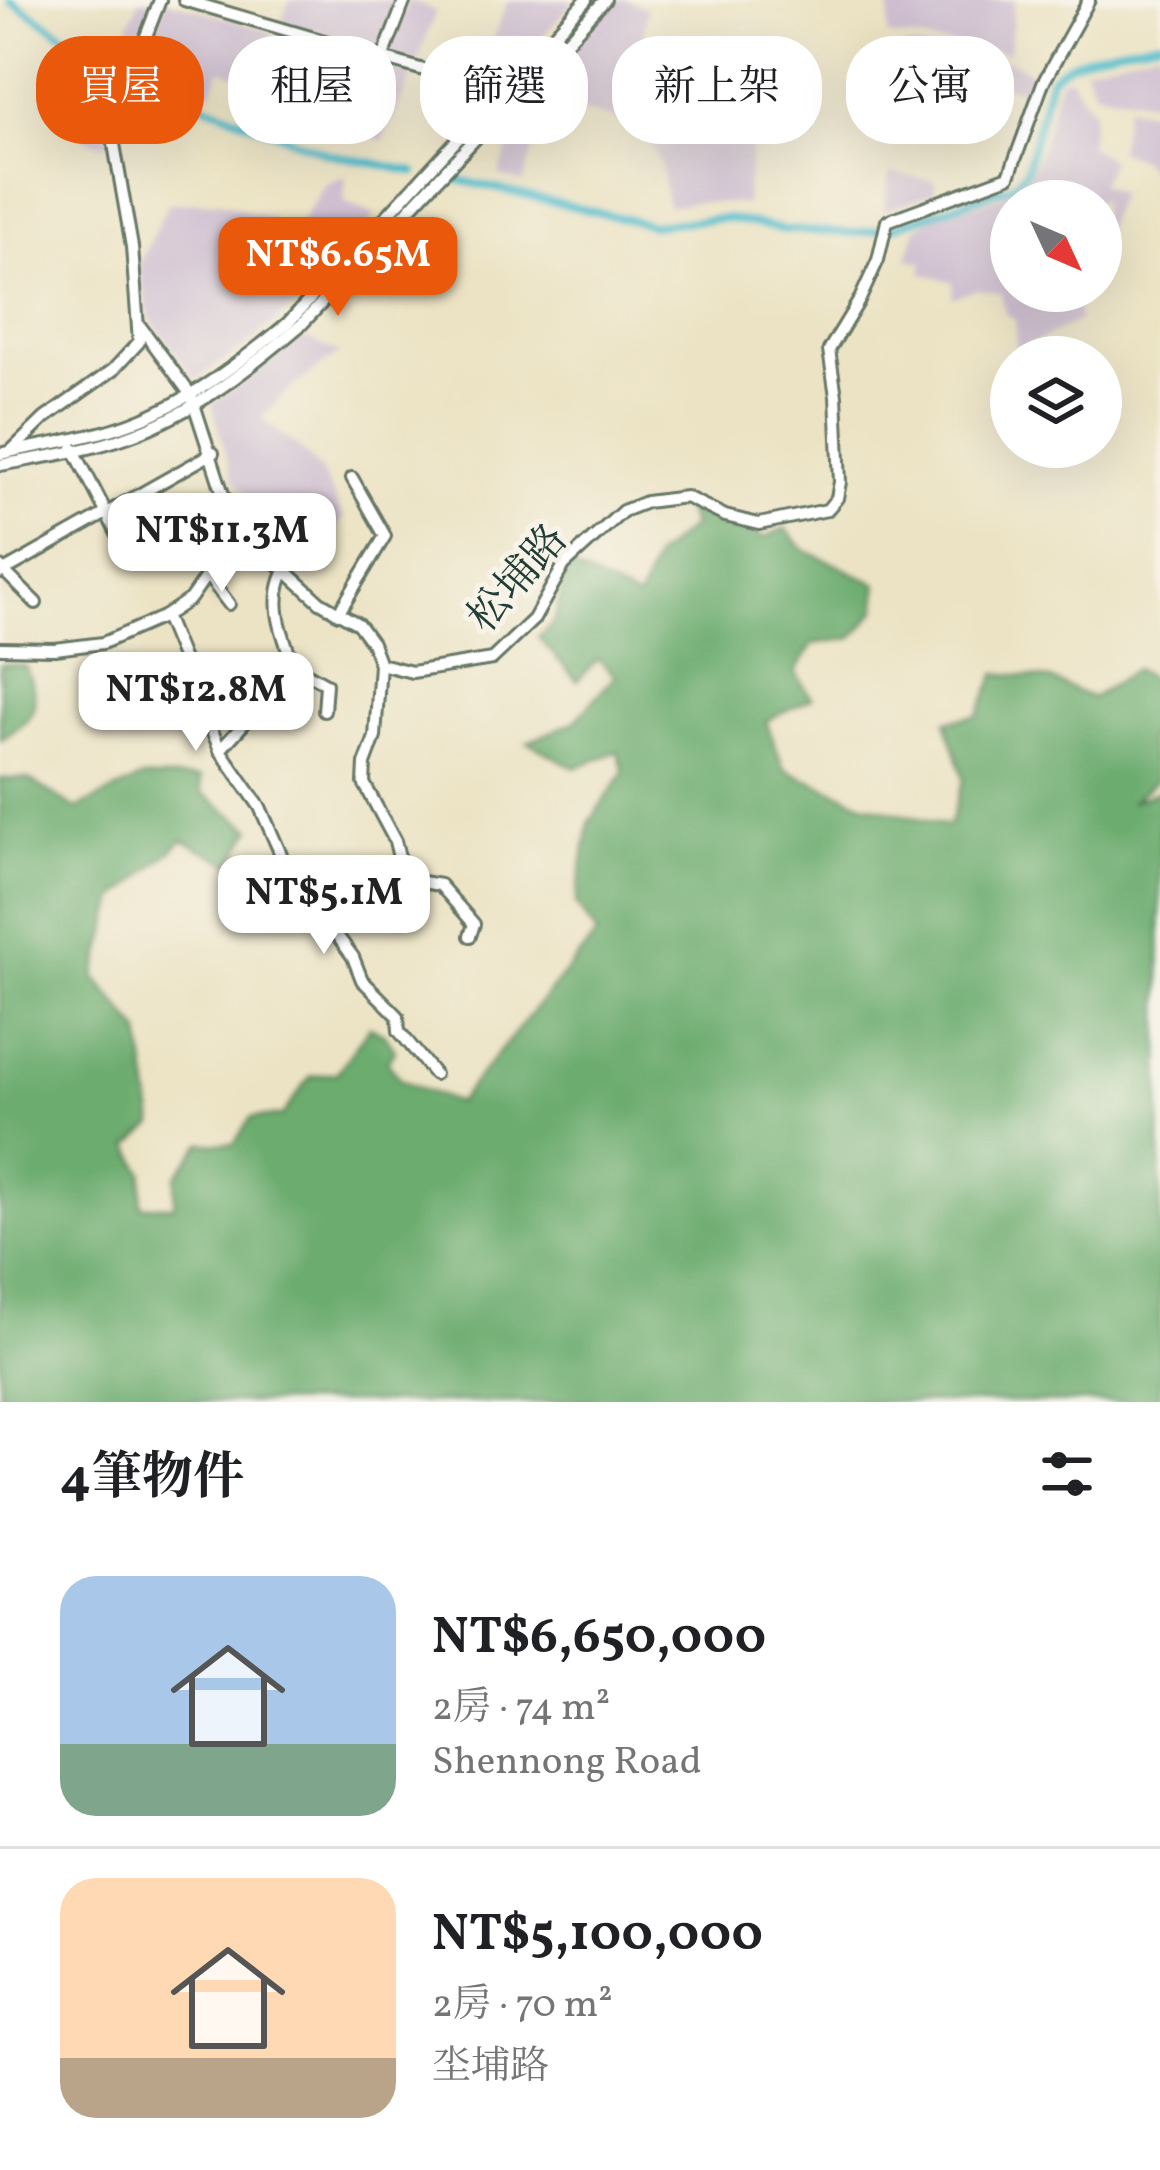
<!DOCTYPE html>
<html lang="zh-TW">
<meta charset="utf-8">
<style>
:root{--surface:#fff;--page:#f6f6f6;--text:#202124;--muted:#757577;--line:#e0e0e0;--accent:#ea580c}
body{margin:0;font-family:Vollkorn,"Noto Serif TC",serif;background:var(--page);color:var(--text);height:100vh;display:flex;flex-direction:column;font-size:45px;white-space:nowrap}
*{box-sizing:border-box;margin:0}
p{font-size:39px;color:var(--muted)}
.icon{flex:none;width:66px;height:66px;fill:none;stroke:currentColor;stroke-width:2;stroke-linecap:round;stroke-linejoin:round}
.map{position:relative;height:1402px;overflow:hidden}
.drawer{display:flex;flex-direction:column;background:var(--surface);flex:1}
.drawer>*{flex:none}
.guide{position:absolute;left:36px;top:36px;width:1089px;height:108px;display:flex;gap:24px}
.needle{width:78px;rotate:134deg}
.controls{position:absolute;left:990px;top:180px;display:grid;gap:24px}
.controls a{display:grid;place-items:center;width:132px;height:132px;border-radius:50%;background:var(--surface);box-shadow:0 12px 48px #0002;font-size:60px}
.price{position:absolute;translate:-50% -102px;padding:0 27px;border-radius:24px;background:#fff;color:#222;font-size:39px;line-height:78px;filter:drop-shadow(0 3px 6px #0008)}
.price::after{content:'';position:absolute;left:50%;top:72px;width:36px;height:27px;margin-left:-18px;background:inherit;clip-path:polygon(0 0,100% 0,50% 100%)}
.price.active{background:var(--accent);color:#fff}
ul{padding:0;list-style:none}
li{display:flex;align-items:center;gap:36px;height:300px;padding:0 60px}
li+li{border-top:3px solid var(--line)}
li span{display:grid;place-items:center;flex:none;width:336px;height:240px;border-radius:36px;color:#555}
li>.icon{margin-inline-start:auto}
span .icon{width:144px;height:144px;fill:#fffc;stroke-width:1}
li b{font-size:51px}
h2{display:flex;justify-content:space-between;align-items:center;height:144px;padding:0 60px;font-size:51px}
.tag{padding:0 42px;border-radius:48px;background:var(--surface);box-shadow:0 12px 48px #0002;font-size:42px;line-height:108px}
.tag.active{background:var(--accent);color:#fff}
.map>svg:first-child{display:block}
.industrial{fill:#cebed0}
.forest{fill:#6cac6e;stroke:#467451;stroke-width:3}
.lines{fill:none;stroke-linecap:round;stroke-linejoin:round}
.canal{stroke:#51bdcc;stroke-width:8}
.minor-casing{stroke:#677766;stroke-width:16}
.minor{stroke:#fff;stroke-width:10}
.labels{text-anchor:middle;stroke-width:10;stroke-linejoin:round;paint-order:stroke}
.street-label{font-size:42px;fill:#1f3d34;stroke:#f7f3e8}
</style>
<div class="map">
<svg width="1160" height="1402" viewBox="0 0 1160 1402">
<rect width="100%" height="100%" fill="#f7f3e8"/>
<filter id="ink" filterUnits="userSpaceOnUse"><feTurbulence type="fractalNoise" baseFrequency=".00833" numOctaves="2"/><feDisplacementMap in="SourceGraphic" scale="24" xChannelSelector="R" yChannelSelector="G"/><feConvolveMatrix kernelMatrix="1 2 1 2 8 2 1 2 1" color-interpolation-filters="sRGB"/></filter>
<filter id="wash" filterUnits="userSpaceOnUse"><feTurbulence type="fractalNoise" baseFrequency=".004" numOctaves="4" result="noise"/><feDisplacementMap in="SourceGraphic" scale="48" xChannelSelector="R" yChannelSelector="G"/><feGaussianBlur stdDeviation="2.7" result="paint"/><feColorMatrix in="noise" values="0 0 0 0 0 0 0 0 0 0 0 0 0 0 0 0 0 1.4 0 .05"/><feComposite in="paint" operator="in"/></filter>
<g filter="url(#wash)">
<rect width="100%" height="100%" fill="#ece3c4"/>
<!-- industrial -->
<g class="industrial">
<polygon points="139,0 154,0 127,62 116,55"/>
<polygon points="166,0 273,32 252,80 220,70 211,93 138,67"/>
<polygon points="290,0 399,0 380,49 281,21"/>
<polygon points="408,0 436,11 417,62 388,55"/>
<polygon points="508,0 575,0 499,85 476,79"/>
<polygon points="610,0 626,0 647,8 629,123 522,94"/>
<polygon points="890,0 1015,0 1009,53 888,36"/>
<polygon points="905,46 1012,61 1035,76 1030,90 969,80 970,71 904,61"/>
<polygon points="59,48 117,81 106,146 88,140 68,123"/>
<polygon points="1160,48 1160,103 1095,91 1084,67"/>
<polygon points="387,62 413,73 383,141 358,132"/>
<polygon points="1069,76 1093,112 1089,146 1111,161 1099,184 1119,193 1101,238 1101,201 1011,201 1011,291 1075,291 1079,321 1016,351 1015,320 1005,314 1001,293 976,289 952,298 953,282 922,273 923,262 907,259 916,228 936,216 997,198 1017,188 1027,177 1039,154 1060,79"/>
<polygon points="522,106 545,112 523,183 499,175"/>
<polygon points="1126,106 1160,113 1160,182 1141,160 1118,150"/>
<polygon points="645,112 754,125 745,204 696,202 667,206 661,165 645,133"/>
<polygon points="890,173 936,181 934,193 884,210"/>
<polygon points="346,176 344,202 376,215 306,294 253,341 195,380 149,318 139,264 168,203 220,202 297,228 325,184"/>
<polygon points="304,337 339,353 290,389 261,418 304,452 321,471 344,518 305,558 233,479 212,404"/>
</g>
<!-- forest -->
<g class="forest">
<polygon points="683,503 765,538 785,528 803,549 877,584 877,609 853,638 813,644 795,672 812,698 766,721 784,769 863,803 949,826 964,779 946,721 978,715 997,673 1049,679 1092,698 1135,669 1160,684 1160,724 1148,738 1156,781 1130,802 1160,791 1160,1402 0,1402 0,779 28,779 76,809 142,778 200,778 202,793 252,829 231,864 183,840 116,899 95,977 141,1033 154,1125 130,1146 143,1172 141,1206 174,1206 176,1176 202,1143 234,1144 251,1118 282,1116 310,1077 337,1073 369,1027 385,1035 395,1050 387,1061 401,1080 457,1103 597,934 576,904 589,823 624,772 618,751 575,768 528,742 574,722 615,676 598,659 577,681 538,637 554,622 568,566 638,600 656,556 692,527"/>
<path d="M0,664L25,666C42,706 37,717 0,740Z"/>
</g>
<g class="lines">
<!-- canal -->
<g class="canal">
<polyline points="10,0 121,71 326,153 415,172"/>
<path d="M455,179L652,225L726,218L785,230L858,233L894,227L1014,185L1026,170L1050,78C1076,51 1125,48 1160,40"/>
</g>
</g>
</g>
<g filter="url(#ink)">
<g class="lines">
<!-- minor casing -->
<g class="minor-casing">
<g id="minor">
<polyline points="184,0 506,94"/>
<polyline points="367,99 405,0"/>
<polyline points="140,326 191,395 232,522 320,602 358,624 372,643 380,664 412,672 492,659 534,619 564,565 623,511 646,502 686,497 725,516 759,524 827,510 837,498 840,482 836,396 829,350 860,299 878,260 887,221 1009,176 1043,83 1089,0"/>
<polyline points="73,448 129,557"/>
<polyline points="11,451 45,418 113,370 139,342 132,247 111,127 160,0"/>
<path d="M0,454C40,445 81,440 120,427C184,406 237,365 288,323L586,0"/>
<path d="M0,465C43,457 88,451 129,436C194,413 250,368 302,324L605,0"/>
<polyline points="0,567 36,603"/>
<path d="M286,569C268,601 282,634 294,666L326,684L324,711"/>
<polyline points="0,573 213,453"/>
<polyline points="207,575 229,604"/>
<polyline points="338,614 385,536 352,478"/>
<polyline points="165,616 220,750 260,807 286,866 353,957 362,980 398,1016 399,1031 434,1074"/>
<polyline points="0,648 55,649 103,643 165,616 190,599 238,530"/>
<polyline points="380,664 375,737 365,764 364,783 395,841 402,870 416,881 440,885 474,924 470,936"/>
<polyline points="220,750 251,716"/>
</g>
</g>
<!-- minor -->
<use href="#minor" class="minor"/>
</g>
</g>
<g class="labels">
<!-- street labels -->
<g class="street-label">
<text transform="translate(516 577) rotate(-49)" y="15">松埔路</text>
</g>
</g>
</svg>
<div class="controls">
<a><svg class="needle" viewBox="-14 -14 28 28"><path d="M0-13l5 13h-10z" fill="#e53935"/><path d="M0 13l5-13h-10z" fill="#757577"/></svg></a>
<a><svg class="icon" aria-label="layers" viewBox="0 0 24 24"><path d="M12 4l9 5-9 5-9-5zM3 14l9 5 9-5"/></svg></a>
</div>
<b class="price active" style="left:338px;top:319px">NT$6.65M</b>
<b class="price" style="left:222px;top:595px">NT$11.3M</b>
<b class="price" style="left:196px;top:754px">NT$12.8M</b>
<b class="price" style="left:324px;top:957px">NT$5.1M</b>
<div class="guide">
<a class="tag active">買屋</a>
<a class="tag">租屋</a>
<a class="tag">篩選</a>
<a class="tag">新上架</a>
<a class="tag">公寓</a>
</div>
</div>
<section class="drawer">
<h2>4筆物件<svg class="icon" aria-label="filters" viewBox="0 0 24 24"><path d="M4 7h16M4 17h16"/><circle cx="9" cy="7" r="2"/><circle cx="15" cy="17" r="2"/></svg></h2>
<ul>
<li><span style="background:linear-gradient(#a9c7e8 70%,#7fa58c 0)"><svg class="icon" aria-label="home" viewBox="0 0 24 24"><path d="M3 11l9-7 9 7M6 9v11h12V9"/></svg></span><div><b>NT$6,650,000</b><p>2房 · 74 m²</p><p>Shennong Road</p></div></li>
<li><span style="background:linear-gradient(#ffd9b3 75%,#b9a48a 0)"><svg class="icon" aria-label="home" viewBox="0 0 24 24"><path d="M3 11l9-7 9 7M6 9v11h12V9"/></svg></span><div><b>NT$5,100,000</b><p>2房 · 70 m²</p><p>坔埔路</p></div></li>
</ul>
</section>
